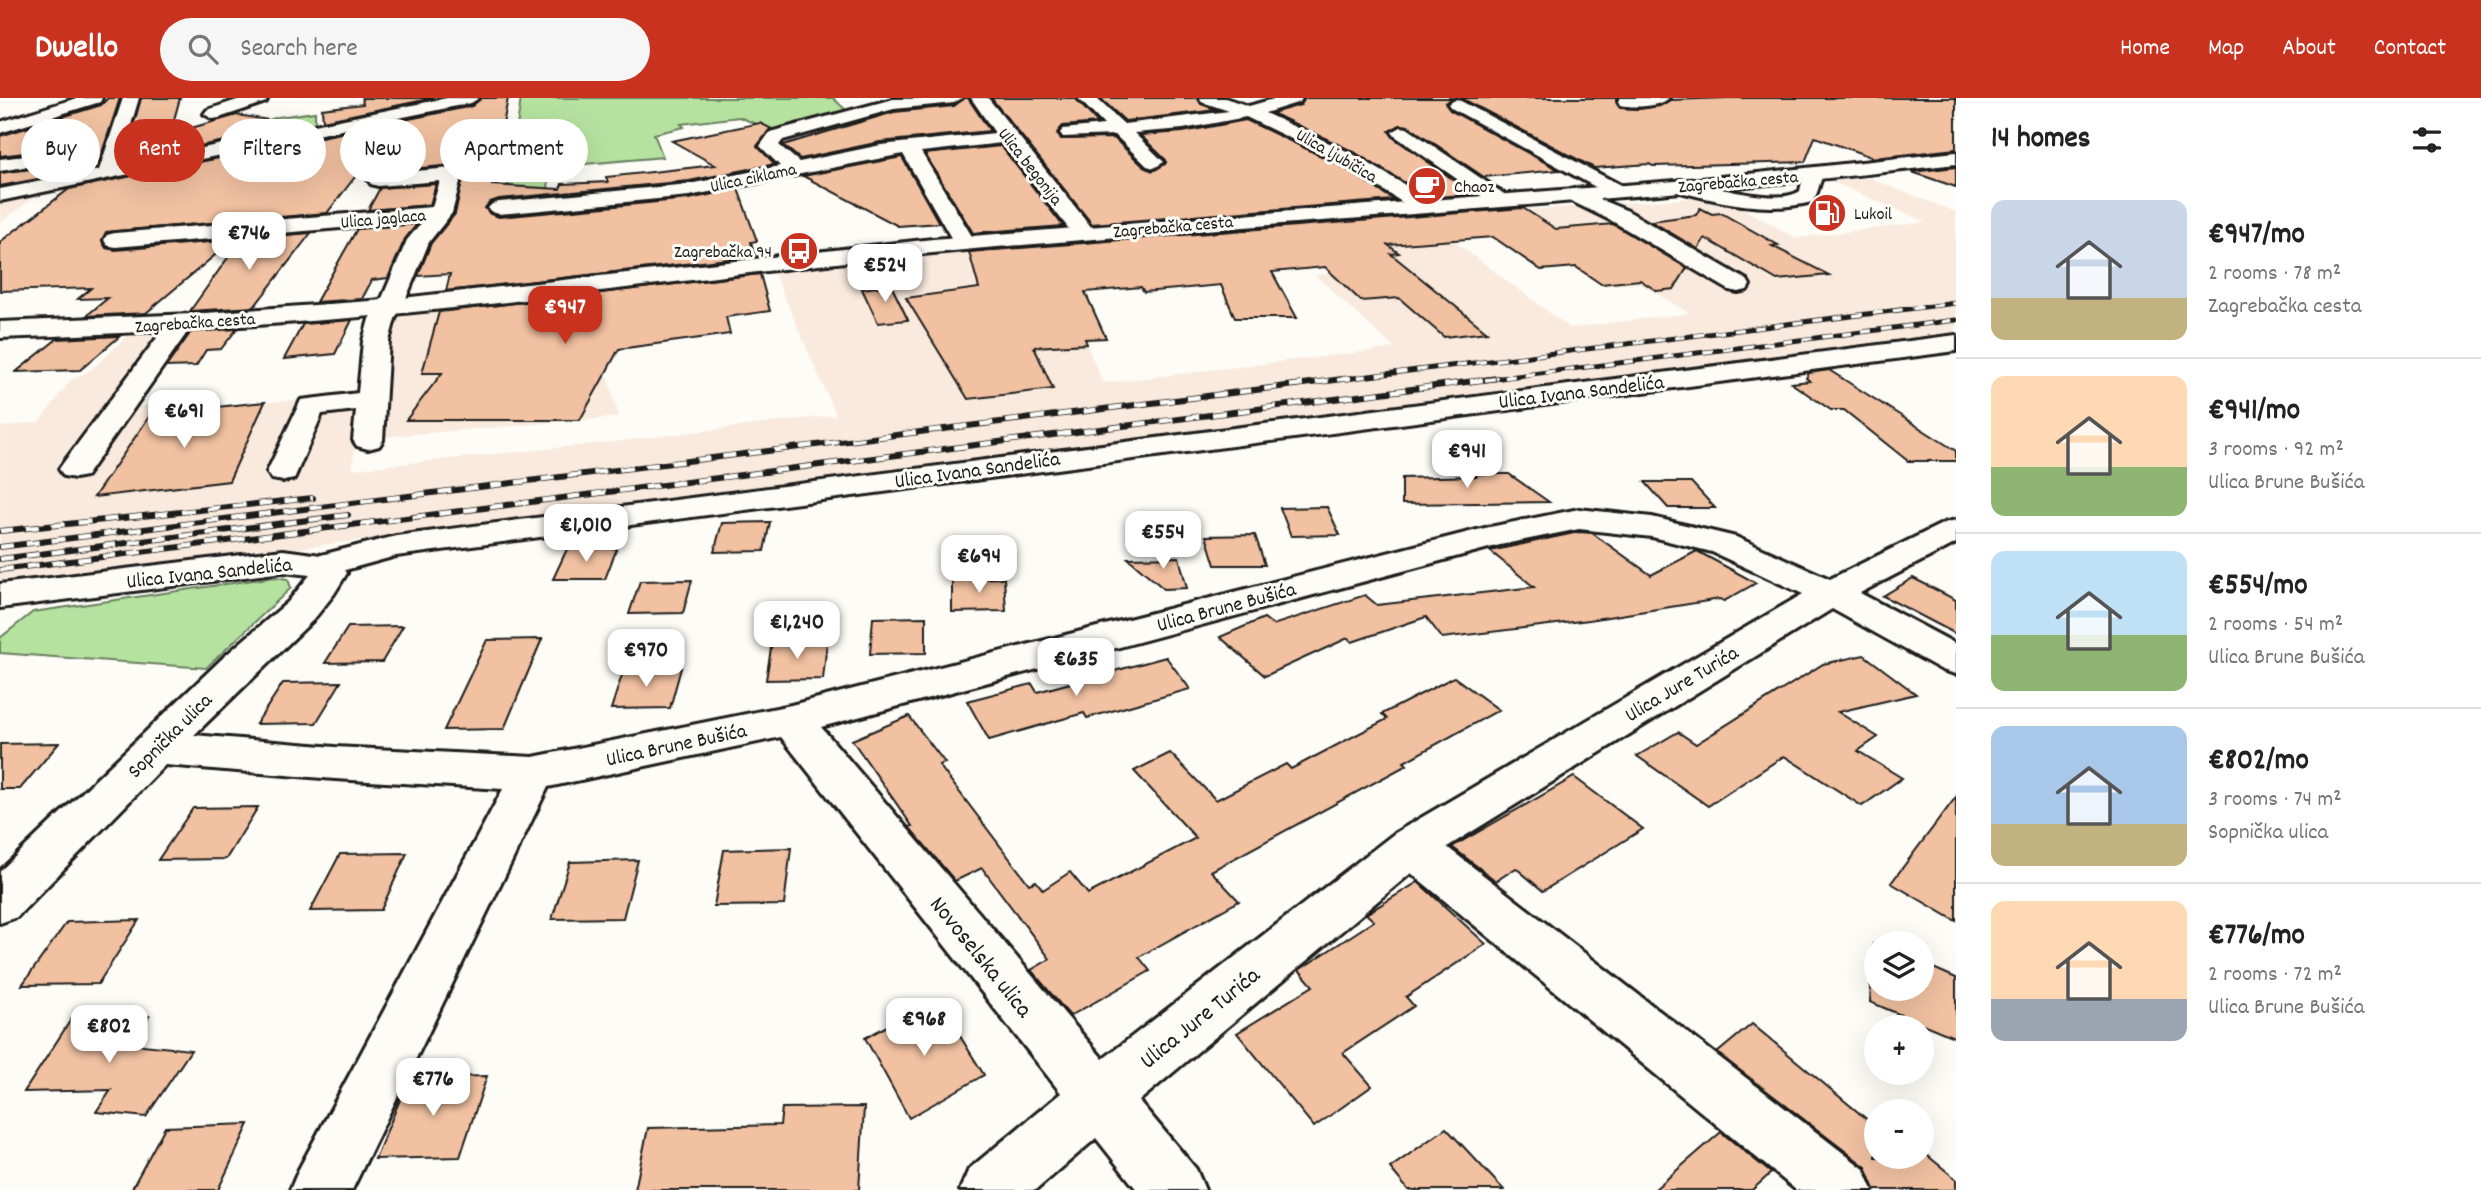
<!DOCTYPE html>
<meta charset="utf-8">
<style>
:root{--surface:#fff;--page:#f6f6f6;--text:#222;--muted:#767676;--line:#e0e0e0;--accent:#c8321e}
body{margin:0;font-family:Dekko,sans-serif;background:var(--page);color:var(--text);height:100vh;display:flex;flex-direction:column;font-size:26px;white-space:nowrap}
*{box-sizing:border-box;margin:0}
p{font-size:23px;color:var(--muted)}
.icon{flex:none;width:38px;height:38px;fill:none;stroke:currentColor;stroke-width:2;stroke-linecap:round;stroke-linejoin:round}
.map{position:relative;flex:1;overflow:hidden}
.drawer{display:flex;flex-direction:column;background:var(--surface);width:525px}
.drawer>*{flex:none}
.banner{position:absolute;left:21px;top:21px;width:665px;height:63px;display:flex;gap:14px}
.fabs{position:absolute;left:1864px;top:833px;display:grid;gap:14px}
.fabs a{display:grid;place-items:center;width:70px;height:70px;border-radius:50%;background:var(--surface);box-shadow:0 7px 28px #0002;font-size:35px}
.price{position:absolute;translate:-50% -60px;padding:0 16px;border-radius:14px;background:#fff;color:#222;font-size:23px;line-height:46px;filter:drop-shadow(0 2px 4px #0008)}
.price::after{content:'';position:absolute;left:50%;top:42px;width:21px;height:16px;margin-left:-10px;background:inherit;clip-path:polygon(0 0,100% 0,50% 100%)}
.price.selected{background:var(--accent);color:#fff}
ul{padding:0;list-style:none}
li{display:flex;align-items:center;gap:21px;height:175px;padding:0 35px}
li+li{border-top:2px solid var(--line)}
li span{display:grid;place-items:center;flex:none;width:196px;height:140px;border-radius:14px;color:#555}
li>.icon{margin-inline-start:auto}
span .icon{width:84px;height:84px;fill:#fffc;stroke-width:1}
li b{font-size:30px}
h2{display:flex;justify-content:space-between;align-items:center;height:84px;padding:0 35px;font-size:30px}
.pill{padding:0 24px;border-radius:32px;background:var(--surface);box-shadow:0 7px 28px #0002;font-size:24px;line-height:63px}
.pill.selected{background:var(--accent);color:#fff}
header{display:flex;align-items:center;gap:42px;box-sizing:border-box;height:98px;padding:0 35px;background:var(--accent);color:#fff}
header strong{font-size:33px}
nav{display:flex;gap:38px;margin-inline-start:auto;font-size:24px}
.search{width:490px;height:63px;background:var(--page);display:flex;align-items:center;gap:18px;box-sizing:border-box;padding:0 24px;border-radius:38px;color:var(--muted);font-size:26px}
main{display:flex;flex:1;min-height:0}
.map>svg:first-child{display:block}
.built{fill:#f9eadd}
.green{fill:#b6e2a0;stroke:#697f5e;stroke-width:2}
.building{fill:#f1c1a1;stroke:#1c1c1c;stroke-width:2}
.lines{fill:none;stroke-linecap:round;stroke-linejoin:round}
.minor-casing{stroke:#1c1c1c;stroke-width:6}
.major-casing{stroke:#1c1c1c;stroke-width:6}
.minor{fill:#fdfcf7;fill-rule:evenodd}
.major{fill:#fdfcf7;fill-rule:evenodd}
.rail-far1-casing{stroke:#1c1c1c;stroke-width:5}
.rail-casing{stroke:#1c1c1c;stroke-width:6}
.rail-far1{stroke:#fdfcf7;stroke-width:3.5;stroke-dasharray:10;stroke-linecap:butt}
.rail{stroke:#fdfcf7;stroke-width:4.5;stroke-dasharray:13;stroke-linecap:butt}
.labels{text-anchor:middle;stroke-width:6;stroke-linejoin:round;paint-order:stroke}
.far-street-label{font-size:18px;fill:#1c1c1c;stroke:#fdfcf7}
.far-poi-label{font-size:18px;fill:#1c1c1c;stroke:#fdfcf7;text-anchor:start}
.street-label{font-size:21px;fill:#1c1c1c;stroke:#fdfcf7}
.near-street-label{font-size:24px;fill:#1c1c1c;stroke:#fdfcf7}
</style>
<header>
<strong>Dwello</strong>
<div class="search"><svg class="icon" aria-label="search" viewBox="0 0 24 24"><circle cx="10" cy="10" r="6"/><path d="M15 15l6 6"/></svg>Search here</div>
<nav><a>Home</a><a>Map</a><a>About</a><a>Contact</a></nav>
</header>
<main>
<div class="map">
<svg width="1956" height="1092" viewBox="0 0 1956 1092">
<rect width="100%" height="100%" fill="#fdfcf7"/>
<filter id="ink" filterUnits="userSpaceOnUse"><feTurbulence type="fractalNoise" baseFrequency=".0143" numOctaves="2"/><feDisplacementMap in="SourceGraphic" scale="14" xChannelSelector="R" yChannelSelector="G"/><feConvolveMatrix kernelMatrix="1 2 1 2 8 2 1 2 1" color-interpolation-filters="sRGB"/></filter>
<g filter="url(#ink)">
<!-- built -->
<g class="built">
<polygon points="1869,80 1956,114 1956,235 0,489 0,329 39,324 71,282 92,271 129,237 191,233 124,310 153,307 152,316 383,293 391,219 420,214 470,214 606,274 619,319 356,341 352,371 604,345 836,317 773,173 1035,147 1065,196 1103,285 1394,250 1315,177 1356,174 1304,126 1419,117 1570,230 1689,215 1639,185 1603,188 1487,115 1707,99 1727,102 1796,140 1926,124 1830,83"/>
<polygon points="45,91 0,125 0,99"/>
</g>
<!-- green -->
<g class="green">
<polygon points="521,0 833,0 849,15 776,34 739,19 681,26 684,29 654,36 663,59 551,69 546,103 502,107 510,79"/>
<polygon points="315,14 315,27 235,44 235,34 278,19"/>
<polygon points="275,479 288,481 291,490 206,570 0,555 0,540 33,514"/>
</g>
<!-- building -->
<g class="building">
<polygon points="108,0 120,0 97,70 0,88 0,75 31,71 37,63 24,55 0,58 0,38 101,7"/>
<polygon points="141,0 180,0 170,36 237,17 301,27 123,64"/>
<polygon points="362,0 434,0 323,23 322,11 363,6"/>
<polygon points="481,0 508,0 492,87 560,91 562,86 608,84 606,79 715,67 672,43 760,25 772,31 757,48 775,66 689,83 499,101 490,104 485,110 490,116 499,119 689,101 738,91 757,143 751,144 755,158 446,193 450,176 418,178 431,145 455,116 464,74 460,69 452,67 370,75 362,70 327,115 106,134 102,143 106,150 115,152 233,142 146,215 86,218 108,200 78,201 91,190 0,193 0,144 69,91 472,8"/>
<polygon points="964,0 968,0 990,33 880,44 800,61 783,47 894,14 954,8"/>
<polygon points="991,0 1075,0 1098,25 1063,28 1057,35 1061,41 1114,40 1145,70 1153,73 1165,66 1166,62 1140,37 1183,34 1246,22 1338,66 1394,102 1092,126"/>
<polygon points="1100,0 1198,0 1201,6 1217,12 1125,23"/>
<polygon points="1305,0 1453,0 1445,5 1450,12 1559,72 1484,79 1408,28 1400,27 1389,33 1394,40 1474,96 1426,100 1354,54 1272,15 1301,7"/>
<polygon points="1461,0 1617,0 1616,4 1620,10 1639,11 1660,8 1670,2 1728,0 1956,0 1956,51 1874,60 1815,39 1805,64 1653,68 1649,66 1594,70"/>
<polygon points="1001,48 1063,128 973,135 925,56"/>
<polygon points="902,59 939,125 898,128 803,78"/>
<polygon points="1956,69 1956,89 1912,74"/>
<polygon points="436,86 430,107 368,112 380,90"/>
<polygon points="1523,110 1556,131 1613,126 1687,170 1674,191 1657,193 1640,182 1601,186 1576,169 1541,172 1493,139 1388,147 1399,155 1391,156 1487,234 1444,239 1399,200 1361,203 1325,169 1272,174 1297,220 1235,220 1221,187 1144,194 1141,189 1085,194 1106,240 1085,241 1087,246 1034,249 1053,291 968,301 906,200 979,190 969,154"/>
<polygon points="1700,110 1712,116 1721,115 1778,147 1772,148 1829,177 1777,182 1705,140 1698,151 1651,123 1696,117"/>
<polygon points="417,126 405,141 388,180 372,182 362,201 316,204 357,131"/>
<polygon points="311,135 254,209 190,213 239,144 237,141"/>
<polygon points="760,176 770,213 726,219 730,236 619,251 580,322 406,322 442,275 422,275 439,214"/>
<polygon points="891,187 908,222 878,225 862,191"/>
<polygon points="352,222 335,256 284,261 303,226"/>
<polygon points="237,231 221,251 206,252 196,268 166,269 191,234"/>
<polygon points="120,238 80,272 16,274 57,241"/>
<polygon points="1829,272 1956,353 1956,363 1908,363 1844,312 1831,312 1791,285 1810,283 1806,280 1809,275"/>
<polygon points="265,304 229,383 94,399 151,316"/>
<polygon points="1474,376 1509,376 1549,404 1402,406 1402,380 1476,378"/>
<polygon points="1645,384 1691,384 1715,410 1668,410"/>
<polygon points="1327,409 1340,437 1291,438 1280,410"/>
<polygon points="770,424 764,453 714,454 722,425"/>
<polygon points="1579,434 1592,435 1651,477 1697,453 1756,485 1724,503 1720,501 1589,522 1442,540 1426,519 1352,544 1348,540 1265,578 1220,539 1264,520 1273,527 1365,497 1377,507 1534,489 1490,453"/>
<polygon points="1255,437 1265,467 1215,467 1206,438"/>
<polygon points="617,450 605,481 553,481 567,451"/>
<polygon points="1179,459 1187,490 1164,491 1128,460"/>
<polygon points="1004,480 1006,513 952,514 952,481"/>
<polygon points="1913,480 1956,502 1956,536 1883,498"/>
<polygon points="692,482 683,515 629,516 640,483"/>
<polygon points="926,519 926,555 870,556 873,520"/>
<polygon points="403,528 382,564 325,565 348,529"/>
<polygon points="542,541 504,631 444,632 487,542"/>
<polygon points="772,544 827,544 823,581 766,582"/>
<polygon points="1864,557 1916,596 1838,614 1878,639 1858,653 1902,680 1862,708 1784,658 1708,708 1637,658 1678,634 1696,646 1823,566"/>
<polygon points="1166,559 1190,591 1087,620 1084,615 989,642 967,603 1032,586 1037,594"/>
<polygon points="681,570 670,610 611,611 624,571"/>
<polygon points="1454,579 1499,612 1404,664 1407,667 1211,773 1239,803 1139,859 1150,873 1070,918 1031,872 1050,861 982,770 955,783 909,729 912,728 852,642 909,618 945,665 939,667 1029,786 1036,783 1043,792 1070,774 1088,796 1196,740 1134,673 1170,655 1216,702 1286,666 1291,671 1387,621 1382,616"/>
<polygon points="341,584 316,625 256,626 283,585"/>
<polygon points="59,645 20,691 0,691 0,646"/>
<polygon points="1574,679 1643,731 1543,793 1516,770 1496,783 1452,749"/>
<polygon points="1956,699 1956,823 1891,785"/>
<polygon points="258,709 226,761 158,762 193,710"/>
<polygon points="791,750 784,807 714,808 724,752"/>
<polygon points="407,755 381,812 310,813 340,756"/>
<polygon points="638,762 623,820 552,821 570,764"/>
<polygon points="1418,784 1486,846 1406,899 1414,908 1343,955 1372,988 1314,1029 1237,935 1313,888 1299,872 1374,823 1366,816"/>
<polygon points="139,822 98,886 22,887 67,824"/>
<polygon points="1873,846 1876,847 1876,891 1922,891 1922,865 1956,880 1956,940 1870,904"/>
<polygon points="937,901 984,977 909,1020 865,940"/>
<polygon points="149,918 133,946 191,952 146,1019 96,1014 111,992 24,994 72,920"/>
<polygon points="1752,926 1876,1029 1876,1059 1922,1059 1922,1053 1956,1081 1956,1092 1875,1092 1866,1069 1717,955"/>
<polygon points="487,978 460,1059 375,1061 409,980"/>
<polygon points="864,1009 859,1092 635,1092 648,1030 780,1027 782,1010"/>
<polygon points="249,1026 218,1092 131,1092 165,1029"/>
<polygon points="1446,1030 1504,1092 1408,1092 1390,1070"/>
<polygon points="1721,1034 1771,1075 1752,1092 1654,1092"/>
</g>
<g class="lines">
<!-- minor casing -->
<g class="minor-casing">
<g id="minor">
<polygon points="77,0 102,0 100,4 0,35 0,24"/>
<polygon points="123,0 139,0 119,67 447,0 479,0 471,5 0,103 0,91 99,72"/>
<polygon points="243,0 268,0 266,4 219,20 213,21 204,16 207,12"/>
<polygon points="962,0 954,5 894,11 783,42 779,47 799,64 881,47 995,35 971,0 988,0 1092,130 1095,135 1092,140 1076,140 1002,45 921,54 976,145 973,150 957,150 954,145 903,56 689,98 499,116 492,114 488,110 492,106 499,104 689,86 780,68 760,48 770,34 893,1"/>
<polygon points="1078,0 1096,0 1124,26 1229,13 1202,4 1200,0 1225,0 1249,8 1277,0 1302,0 1300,4 1265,15 1353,56 1405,87 1434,109 1430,113 1416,113 1339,64 1246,19 1183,31 1134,35 1164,64 1154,70 1147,68 1115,37 1063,39 1060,35 1063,31 1104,27"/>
<path d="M1620,0H1669C1660,9 1633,10 1620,7L1618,3Z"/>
<polygon points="1457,1 1624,89 1627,93 1624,97 1610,97 1451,10 1448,6"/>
<polygon points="1401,29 1407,30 1507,98 1510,102 1507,106 1493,106 1395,38 1392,34"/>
<polygon points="24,58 34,64 31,68 0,73 0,61"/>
<path d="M1815,69L1822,71L1825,75C1818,84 1820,93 1812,104C1766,116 1719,104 1673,92L1670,88L1673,84L1680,82C1707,86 1778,109 1800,93L1804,74Z"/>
<polygon points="452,70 459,72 462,76 452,115 429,144 407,198 395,221 389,243 383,342 379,348 368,351 357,348 353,342 356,312 322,316 294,381 283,383 272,381 267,374 301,302 358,295 363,243 369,221 383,198 407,142 423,123 115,149 107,147 104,142 107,137 115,135 432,109 440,83 378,88 371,86 368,82 371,78 378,76"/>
<polygon points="1574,91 1628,113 1747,182 1750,187 1747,192 1738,194 1729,192 1612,123 1567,101 1564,97 1567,93"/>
<polygon points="180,218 189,221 193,226 86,378 75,380 64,378 59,371 64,364 171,221"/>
<path d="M1956,237V253L396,458L345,472L347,475L334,496L314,521L194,637L335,649L533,659L791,607L1485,430L1579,411L1652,419L1736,439L1830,481L1944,425L1956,422V445L1860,495L1956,546V576L1942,572L1832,511L1447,749L1864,1071L1873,1092H1796L1411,775L1139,1003L1196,1071L1205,1092H1137L1096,1040L1036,1092H960L969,1071L1061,995L781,639L548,689L352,1092H290L299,1071L503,691L335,681L165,667L17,819L0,825V773L226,557L288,504L310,477L283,474L0,510V486L283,452L321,457L396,438ZM1579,431L1652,439L1712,454L1803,496L1395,735L1103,961L821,629L1500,447Z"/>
</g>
</g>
<!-- major casing -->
<g class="major-casing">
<path id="major" d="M1956,54V66C1616,106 1274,123 933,155C773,170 613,193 453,210C302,226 151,235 0,240V224L192,216L384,202L933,141L1701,81Z"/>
</g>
<!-- minor -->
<use href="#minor" class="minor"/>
<!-- major -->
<use href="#major" class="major"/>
<!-- rail-far1 casing -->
<g class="rail-far1-casing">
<g id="rail-far1">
<polyline points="1337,282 1956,205"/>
<polyline points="1485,282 1956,222"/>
</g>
</g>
<!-- rail casing -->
<g class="rail-casing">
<g id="rail">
<polyline points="0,433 313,400"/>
<polyline points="0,449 1351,280"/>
<polyline points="0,461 348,417"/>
<polyline points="0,472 1498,280"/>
</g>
</g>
<!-- rail-far1 -->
<use href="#rail-far1" class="rail-far1"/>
<!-- rail -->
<use href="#rail" class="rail"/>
</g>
</g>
<!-- icons -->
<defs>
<g id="cafe-disc" transform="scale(2.0125)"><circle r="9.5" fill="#c8321e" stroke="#fdfcf7"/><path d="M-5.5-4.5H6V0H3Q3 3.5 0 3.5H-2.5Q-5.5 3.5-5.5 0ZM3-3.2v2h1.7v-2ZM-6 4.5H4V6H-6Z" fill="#fff"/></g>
<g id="fuel-disc" transform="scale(2.0125)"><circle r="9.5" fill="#c8321e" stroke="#fdfcf7"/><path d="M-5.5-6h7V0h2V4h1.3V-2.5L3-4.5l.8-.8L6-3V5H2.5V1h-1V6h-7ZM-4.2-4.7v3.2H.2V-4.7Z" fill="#fff"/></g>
<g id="bus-disc" transform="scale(2.0125)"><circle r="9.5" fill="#c8321e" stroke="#fdfcf7"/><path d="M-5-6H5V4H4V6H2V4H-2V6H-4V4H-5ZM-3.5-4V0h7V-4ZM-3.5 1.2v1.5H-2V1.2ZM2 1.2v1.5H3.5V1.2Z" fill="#fff"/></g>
</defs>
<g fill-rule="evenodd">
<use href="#cafe-disc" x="1427" y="88"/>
<use href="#fuel-disc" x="1827" y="115"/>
<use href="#bus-disc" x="799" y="153"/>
</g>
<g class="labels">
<!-- far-street labels -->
<g class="far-street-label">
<text transform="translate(1337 57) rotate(30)" y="6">Ulica ljubičica</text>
<text transform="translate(1031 68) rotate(52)" y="6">Ulica begonija</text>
<text transform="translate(753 79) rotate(-12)" y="6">Ulica ciklama</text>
<text transform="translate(1738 83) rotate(-5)" y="6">Zagrebačka cesta</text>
<text transform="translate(383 120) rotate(-5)" y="6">Ulica jaglaca</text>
<text transform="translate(1173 128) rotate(-5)" y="6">Zagrebačka cesta</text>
<text transform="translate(195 224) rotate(-4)" y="6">Zagrebačka cesta</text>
</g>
<!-- far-poi labels -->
<g class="far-poi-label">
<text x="1454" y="94">Chaoz</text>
<text x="1854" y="121">Lukoil</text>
<text x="772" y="159" text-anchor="end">Zagrebačka 94</text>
</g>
<!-- street labels -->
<g class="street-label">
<text transform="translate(1581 293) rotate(-7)" y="7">Ulica Ivana Sandelića</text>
<text transform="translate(977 371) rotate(-8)" y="7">Ulica Ivana Sandelića</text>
<text transform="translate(209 474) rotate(-6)" y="7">Ulica Ivana Sandelića</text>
<text transform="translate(1226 508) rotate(-15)" y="7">Ulica Brune Bušića</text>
<text transform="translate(1681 585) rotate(-31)" y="7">Ulica Jure Turića</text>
<text transform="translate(169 637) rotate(-45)" y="7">Sopnička ulica</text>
<text transform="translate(676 646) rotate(-12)" y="7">Ulica Brune Bušića</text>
</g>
<!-- near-street labels -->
<g class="near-street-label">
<text transform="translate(982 858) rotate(51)" y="8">Novoselska ulica</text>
<text transform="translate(1199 919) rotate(-39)" y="8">Ulica Jure Turića</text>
</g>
</g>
</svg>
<div class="fabs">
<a><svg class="icon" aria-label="layers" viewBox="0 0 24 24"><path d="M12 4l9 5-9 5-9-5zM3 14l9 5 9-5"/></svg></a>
<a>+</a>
<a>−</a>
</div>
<b class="price" style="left:249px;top:174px">€746</b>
<b class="price" style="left:885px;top:206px">€524</b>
<b class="price selected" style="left:565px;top:248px">€947</b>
<b class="price" style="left:184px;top:352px">€691</b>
<b class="price" style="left:1467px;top:392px">€941</b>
<b class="price" style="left:586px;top:466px">€1,010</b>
<b class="price" style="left:1163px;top:473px">€554</b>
<b class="price" style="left:979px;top:497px">€694</b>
<b class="price" style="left:797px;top:563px">€1,240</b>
<b class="price" style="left:646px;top:591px">€970</b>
<b class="price" style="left:1076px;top:600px">€635</b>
<b class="price" style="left:924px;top:960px">€968</b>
<b class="price" style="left:109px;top:967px">€802</b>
<b class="price" style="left:433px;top:1020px">€776</b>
<div class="banner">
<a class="pill">Buy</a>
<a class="pill selected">Rent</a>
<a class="pill">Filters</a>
<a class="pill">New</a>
<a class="pill">Apartment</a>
</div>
</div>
<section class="drawer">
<h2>14 homes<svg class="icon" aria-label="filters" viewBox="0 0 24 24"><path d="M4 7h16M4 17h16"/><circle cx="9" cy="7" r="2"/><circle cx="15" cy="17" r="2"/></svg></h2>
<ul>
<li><span style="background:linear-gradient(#c9d6e8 70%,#c2b280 0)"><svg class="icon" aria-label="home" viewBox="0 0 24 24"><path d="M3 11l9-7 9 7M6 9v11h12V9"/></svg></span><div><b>€947/mo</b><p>2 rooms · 78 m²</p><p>Zagrebačka cesta</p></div></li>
<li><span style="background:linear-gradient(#ffd9b3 65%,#8fb573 0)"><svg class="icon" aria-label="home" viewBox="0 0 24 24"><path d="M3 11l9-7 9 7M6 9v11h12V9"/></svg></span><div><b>€941/mo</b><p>3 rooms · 92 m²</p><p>Ulica Brune Bušića</p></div></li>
<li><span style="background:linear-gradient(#bfe0f5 60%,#8fb573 0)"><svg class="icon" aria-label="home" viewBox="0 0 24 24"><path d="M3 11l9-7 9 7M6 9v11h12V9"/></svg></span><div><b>€554/mo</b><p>2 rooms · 54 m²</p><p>Ulica Brune Bušića</p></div></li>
<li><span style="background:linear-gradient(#a9c7e8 70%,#c2b280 0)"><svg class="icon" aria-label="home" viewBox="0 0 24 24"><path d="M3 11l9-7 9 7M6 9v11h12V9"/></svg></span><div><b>€802/mo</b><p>3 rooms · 74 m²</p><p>Sopnička ulica</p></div></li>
<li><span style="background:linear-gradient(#ffd9b3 70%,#9aa5b1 0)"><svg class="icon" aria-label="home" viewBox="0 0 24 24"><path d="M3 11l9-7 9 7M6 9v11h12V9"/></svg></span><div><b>€776/mo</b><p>2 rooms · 72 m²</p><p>Ulica Brune Bušića</p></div></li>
</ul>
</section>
</main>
